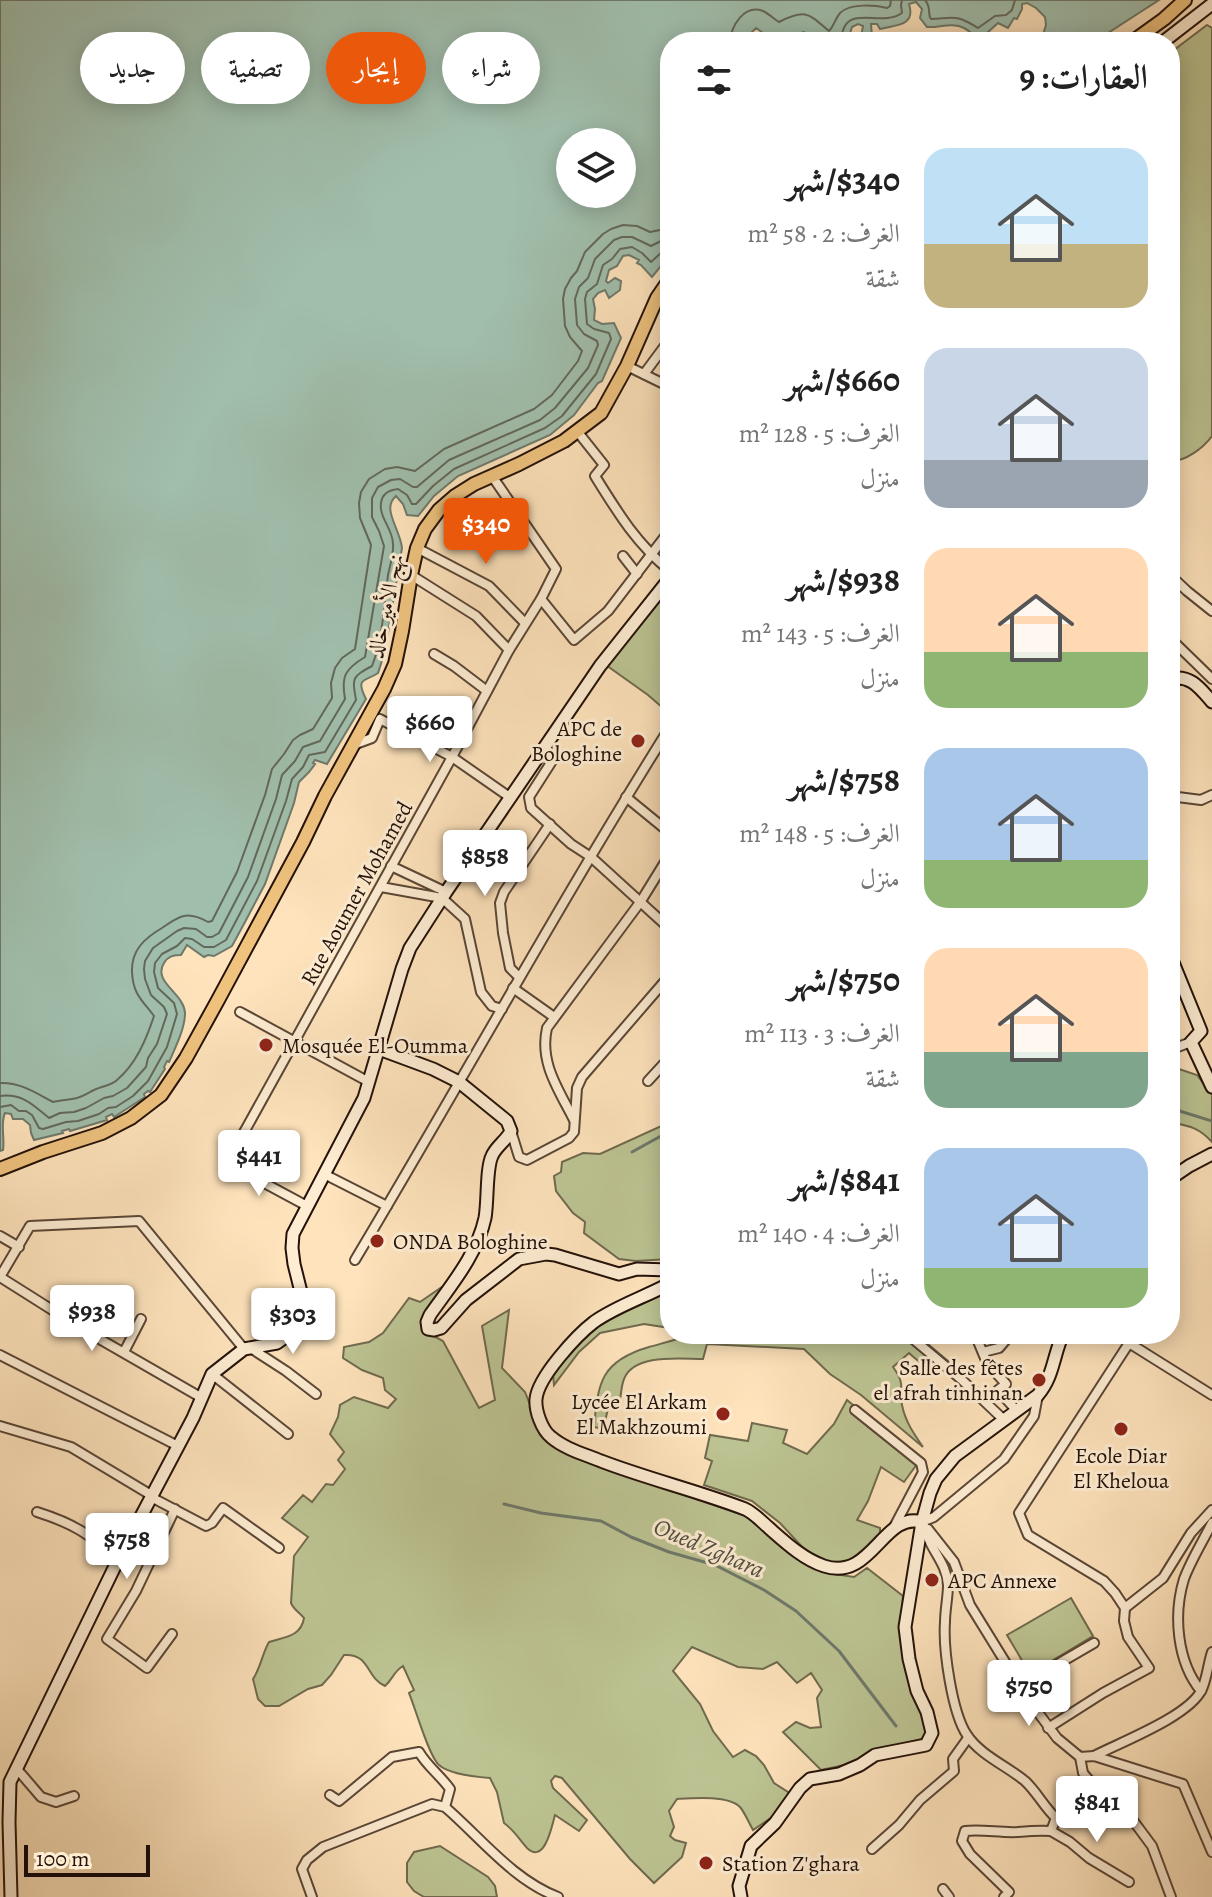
<!DOCTYPE html>
<html lang="ar">
<meta charset="utf-8">
<style>
:root{--surface:#fff;--page:#f6f6f6;--text:#222;--muted:#767676;--accent:#ea580c}
body{margin:0;font-family:Alegreya,Amiri,serif;background:var(--page);color:var(--text);direction:rtl;height:100vh;display:flex;flex-direction:column;font-size:30px;white-space:nowrap}
*{box-sizing:border-box;margin:0}
p{font-size:26px;color:var(--muted)}
.icon{flex:none;width:44px;height:44px;fill:none;stroke:currentColor;stroke-width:2;stroke-linecap:round;stroke-linejoin:round}
.map{position:relative;flex:1;overflow:hidden;direction:ltr}
.side{position:absolute;left:660px;top:32px;width:520px;height:1312px;display:flex;flex-direction:column;background:var(--surface);border-radius:32px;box-shadow:0 4px 20px #0003;direction:rtl}
.side>*{flex:none}
.top-card{position:absolute;left:24px;top:32px;width:516px;height:72px;direction:rtl;display:flex;gap:16px}
.tools{position:absolute;left:556px;top:128px;display:grid;gap:16px}
.tools a{display:grid;place-items:center;width:80px;height:80px;border-radius:50%;background:var(--surface);box-shadow:0 4px 20px #0003;font-size:40px}
.scale{position:absolute;left:24px;bottom:20px;width:126px;box-sizing:border-box;padding-left:8px;border:4px solid #241109;border-top:0;font-size:22px;line-height:28px;white-space:nowrap;color:#241109;-webkit-text-stroke:6px #feedd3;paint-order:stroke}
.price{position:absolute;translate:-50% -68px;padding:0 18px;border-radius:8px;background:#fff;color:#222;font-size:26px;line-height:52px;filter:drop-shadow(0 2px 4px #0008)}
.price::after{content:'';position:absolute;left:50%;top:48px;width:24px;height:18px;margin-left:-12px;background:inherit;clip-path:polygon(0 0,100% 0,50% 100%)}
.price.active{background:var(--accent);color:#fff}
ul{padding:0;list-style:none}
li{display:flex;align-items:center;gap:24px;height:200px;padding:0 32px}
li span{display:grid;place-items:center;flex:none;width:224px;height:160px;border-radius:24px;color:#555}
li>.icon{margin-inline-start:auto}
span .icon{width:96px;height:96px;fill:#fffc;stroke-width:1}
li b{font-size:34px}
h2{display:flex;justify-content:space-between;align-items:center;height:96px;padding:0 32px;font-size:34px}
.pill{padding:0 28px;border-radius:36px;background:var(--surface);box-shadow:0 4px 20px #0003;font-size:28px;line-height:72px}
.pill.active{background:var(--accent);color:#fff}
.map>svg:first-child{display:block}
.green{fill:#bdc493;stroke:#706a4e;stroke-width:2}
.water{fill:#a0beac;stroke:#6e796b;stroke-width:2;fill-rule:evenodd}
.lines{fill:none;stroke-linecap:round;stroke-linejoin:round}
.shore{stroke:#62685a;stroke-width:2}
.stream{stroke:#6e796b;stroke-width:3}
.street-casing{stroke:#5a4636;stroke-width:12}
.secondary-casing{stroke:#241109;stroke-width:15}
.primary-casing{stroke:#241109;stroke-width:16}
.street{stroke:#feedd3;stroke-width:8}
.secondary{stroke:#feedd3;stroke-width:11}
.primary{stroke:#efc27e;stroke-width:12}
.poi-dot{fill:#8f2418;stroke:#feedd3;stroke-width:3}
.labels{text-anchor:middle;stroke-width:6;stroke-linejoin:round;paint-order:stroke}
.street-label{font-size:22px;fill:#241109;stroke:#feedd3}
.poi-label{font-size:22px;fill:#241109;stroke:#feedd3;text-anchor:start}
.water-label{font-size:24px;font-style:italic;fill:#4f4e42;stroke:#feedd3}
</style>
<div class="map">
<svg width="1212" height="1897" viewBox="0 0 1212 1897">
<rect width="100%" height="100%" fill="#fee3bc"/>
<filter id="stains"><feTurbulence type="fractalNoise" baseFrequency=".0025" numOctaves="4"/><feColorMatrix values="0 0 0 0 .2 0 0 0 0 .09 0 0 0 0 .02 0 0 0 .5 -.17"/></filter>
<radialGradient id="worn" r=".72"><stop offset=".6" stop-color="#630" stop-opacity="0"/><stop offset="1" stop-color="#630" stop-opacity=".3"/></radialGradient>
<!-- green -->
<g class="green">
<path d="M1207,25L1212,28V436C1203,448 1185,462 1170,461V53Z"/>
<polygon points="670,587 670,714 648,695 606,665"/>
<path d="M1170,1066L1197,1075L1212,1095V1142C1198,1127 1189,1126 1170,1122Z"/>
<polygon points="670,1122 670,1259 636,1261 619,1259 584,1233 585,1222 573,1213 556,1191 554,1176 561,1172 562,1162 583,1153 600,1154"/>
<path d="M449,1285L426,1332L443,1341L479,1408L495,1400L482,1326L509,1310L502,1368L525,1392L541,1433L552,1445L696,1499L752,1518L803,1559L828,1573L854,1577L867,1568L903,1596L900,1638L905,1667L911,1691L928,1728L925,1738L883,1749L859,1762L821,1770L783,1732L796,1722L810,1728L821,1727L817,1698L822,1690L811,1673L797,1683L777,1662L763,1669L738,1667L692,1647L673,1671L700,1704L713,1731L733,1757L745,1750L756,1756L764,1765L774,1783L791,1794L786,1808L753,1830C749,1823 745,1813 740,1807C728,1795 693,1798 677,1799L669,1811L674,1827L670,1836L675,1840L686,1843L682,1857L654,1883L630,1859L562,1778L555,1776L551,1781L553,1788L587,1820L579,1831L555,1815C552,1825 545,1865 527,1848C519,1839 514,1830 504,1823L497,1792L490,1778C477,1777 449,1774 439,1765C429,1757 415,1707 409,1693L414,1690L403,1666C394,1671 393,1679 385,1686C366,1678 370,1653 344,1655L331,1675L322,1685L308,1689L279,1706H265L258,1699L253,1679C261,1667 262,1654 269,1642C284,1637 301,1637 304,1618C299,1612 294,1610 291,1603L294,1556L308,1537L282,1518L303,1495L312,1502L326,1484L333,1485L345,1469L338,1460L344,1452L330,1434L338,1417L340,1405L354,1397L388,1408L396,1399L385,1390L383,1378L362,1370L343,1358L344,1347L369,1342L383,1333L409,1298L420,1302L442,1287Z"/>
<polygon points="670,1292 670,1328 644,1324 600,1333 579,1352 554,1385 553,1374 590,1329 633,1306"/>
<path d="M691,1334H916L954,1366C931,1369 926,1369 909,1353L893,1367C906,1385 899,1386 902,1405C905,1421 914,1434 923,1447L861,1395L830,1374L804,1349L707,1344L703,1359C681,1359 634,1353 624,1379C621,1386 621,1397 619,1405H609L603,1429L594,1427C598,1382 601,1361 649,1347C663,1343 677,1340 691,1334Z"/>
<polygon points="847,1400 920,1460 904,1482 881,1467 868,1501 857,1520 880,1528 880,1538 867,1551 843,1566 824,1562 805,1550 780,1523 752,1501 704,1485 712,1461 705,1458 710,1435 748,1441 752,1423 787,1430 783,1443 807,1454 834,1424"/>
<polygon points="1071,1598 1093,1636 1030,1674 1007,1635"/>
<polygon points="440,1846 488,1877 495,1886 497,1897 424,1897 414,1891 407,1882 407,1863 414,1852"/>
</g>
<!-- water -->
<path class="water" d="M0,0H1159L1094,42H1044L1042,38L1046,25L1045,17L1036,8L1027,3L1022,4V9L1017,19L1014,18L1008,28L998,23L987,33L976,36C972,34 968,30 964,28C952,22 939,28 927,27L920,18L922,9L916,2L909,4C916,26 896,25 880,29L877,24H871L872,36L870,37L868,36L863,40L861,37L863,26L858,24L852,27L848,40L850,42H833L832,40L829,42H812L804,32L790,37L794,42H769L763,33L756,28L750,34L747,42H670V255L652,277L641,265L637,263L639,260L629,255L623,256L617,266L609,270L606,281L608,283L615,278L621,281L620,290L609,298L605,290L598,293L593,299L595,309L594,320L602,324L614,323L621,338L602,381L598,383L574,415L550,435L458,476L434,496L418,516L407,515L403,504L396,496C381,509 400,528 402,548L385,651L378,673C365,682 355,677 366,699L327,764L315,760L313,763L315,764L309,772L299,782L294,803L265,884L245,922L232,946L214,956L208,955L204,957L187,945L181,955C174,955 168,956 164,963C152,982 184,993 185,1013C185,1029 175,1048 169,1062L167,1061L164,1067L165,1069L150,1092L148,1091L144,1094L145,1097L114,1117L112,1114L106,1117L107,1120L70,1131L69,1129L62,1131L63,1133L34,1140L31,1133L30,1125L23,1119H13L11,1114L5,1113C0,1124 5,1137 3,1150L0,1151ZM570,142H622V194H570Z"/>
<g class="lines">
<!-- shore -->
<g class="shore">
<path d="M925,0C932,8 927,14 931,19C955,18 956,14 978,28L995,16L1006,15L1012,10L1015,0"/>
<path d="M730,42C731,26 744,4 763,11C769,14 774,19 779,22C806,8 809,14 829,31C834,26 835,19 840,13C850,3 875,5 887,8L890,6L891,0"/>
<path d="M841,42C843,0 879,29 902,13L901,5L902,0"/>
<path d="M0,1083C20,1082 36,1093 53,1102C61,1100 69,1100 77,1098C84,1096 88,1093 94,1090C101,1086 111,1086 117,1080C136,1064 146,1040 154,1016C143,1001 133,995 132,972C131,950 145,938 162,928C179,916 187,910 208,922L212,921L237,872L265,795L272,769L284,754L293,740L300,735L313,729L332,698L331,683L335,668L342,658L355,649L371,545L360,518L359,503L361,492L369,479L385,469L397,467L415,471L444,449L534,409L552,395L578,361L582,351L570,337L565,326L563,299L565,289L571,278L577,271L585,252L603,234L611,229L623,225L637,226L650,232L670,228"/>
<path d="M0,1096C23,1093 34,1106 49,1118L60,1113L74,1112L86,1108L104,1098L113,1096L127,1088L146,1067L148,1058L157,1044L167,1014L164,1007L151,995L145,979L144,969L145,961L153,948L177,931L184,928L196,929L207,937H212L219,933L248,877L276,799L282,775L295,761L303,747L320,741L345,699C341,676 345,669 365,657L384,546L379,531L372,517V498L378,487L391,480L400,479L413,487H417L449,460L540,420L555,408L588,368L598,345L597,341L584,334L577,325L575,299L579,287L588,278L595,259L614,240L622,237H632L651,246L661,241L670,240"/>
<path d="M0,1107L11,1105L19,1111H26L32,1115L39,1128L43,1129L66,1122L78,1121L99,1114L108,1108L116,1107L133,1096L148,1081L167,1047L177,1014L174,1003L158,988L154,972L155,963L162,954L177,946L185,938L192,939L204,947H214L226,940L257,881L286,801L292,779L303,767L309,755L325,752L356,700C352,677 352,677 372,666C383,638 384,605 388,575C390,565 394,554 393,544C393,529 379,518 381,503C382,494 389,490 398,489L407,495L412,504H416L433,486L454,469L545,428L562,416L596,374L611,339L609,333L594,329L587,324L585,299L587,292L597,284L603,265L612,259L620,249L632,247L642,253L651,262L663,251L670,250"/>
</g>
<!-- stream -->
<g class="stream">
<polyline points="1170,1108 1212,1121"/>
<polyline points="632,1152 670,1131"/>
<polyline points="504,1504 541,1513 601,1521 631,1537 669,1552 715,1565 764,1590 796,1611 839,1651 896,1726"/>
</g>
<!-- street casing -->
<g class="street-casing">
<g id="street">
<polyline points="657,298 670,307"/>
<polyline points="627,366 670,387"/>
<polyline points="644,374 670,339"/>
<path d="M577,431L604,465L595,476C618,513 636,543 670,571"/>
<polyline points="492,476 556,569 541,599 574,640 608,611 670,530"/>
<polyline points="417,548 489,586 525,623"/>
<polyline points="623,556 637,574"/>
<polyline points="411,575 476,616 509,650"/>
<polyline points="1170,575 1187,591 1212,611"/>
<polyline points="1170,638 1212,679"/>
<polyline points="434,654 454,666 487,691"/>
<polyline points="353,745 372,738 380,719 452,757 511,798"/>
<polyline points="541,753 552,761 529,797 531,808 571,844 591,857 670,929"/>
<polyline points="1170,796 1201,800 1212,795"/>
<polyline points="626,797 670,833"/>
<polyline points="391,866 446,892"/>
<polyline points="381,887 442,898 465,919 481,992 492,1006 502,1009"/>
<polyline points="519,977 510,968 503,933 500,903 504,892 550,824"/>
<polyline points="513,988 554,1017"/>
<polyline points="240,1012 369,1082"/>
<polyline points="1170,1050 1191,1042"/>
<polyline points="648,1081 670,1057"/>
<path d="M574,1120C559,1090 539,1063 547,1028L641,901L670,854"/>
<polyline points="511,1131 519,1157 527,1160 569,1138 574,1132 577,1088 582,1077 670,975"/>
<polyline points="324,1174 387,1206"/>
<polyline points="307,1206 227,1163 452,757 509,650 541,599"/>
<polyline points="0,1236 19,1247"/>
<path d="M355,1260C461,1083 560,902 670,727"/>
<polyline points="0,1277 30,1226 139,1221 244,1349"/>
<polyline points="0,1277 84,1330 202,1398"/>
<polyline points="907,1334 962,1380 1004,1420"/>
<polyline points="979,1334 977,1339 987,1363 1006,1384 998,1390 1017,1411"/>
<polyline points="249,1347 286,1371 316,1394"/>
<polyline points="124,1352 141,1319"/>
<polyline points="983,1352 999,1348 1011,1334"/>
<polyline points="0,1355 178,1446"/>
<polyline points="212,1374 288,1434"/>
<polyline points="855,1410 921,1463 923,1472 894,1527"/>
<polyline points="0,1426 71,1447 151,1495"/>
<polyline points="151,1497 206,1526 212,1523 223,1508 279,1548"/>
<path d="M37,1512C75,1524 89,1534 118,1560"/>
<polyline points="922,1522 934,1517 1004,1459 1034,1416 1038,1395"/>
<path d="M923,1523C926,1531 928,1539 932,1546C939,1559 947,1569 948,1585C948,1597 945,1610 945,1622C943,1649 952,1713 967,1735C980,1755 1007,1766 1025,1781C1037,1792 1044,1807 1056,1818L1051,1831C1040,1830 1029,1831 1018,1832C1000,1833 983,1829 965,1831L962,1841L970,1854L1009,1892L1004,1897"/>
<polyline points="928,1529 954,1562 970,1605 1028,1699 1057,1738 1080,1757 1094,1756 1183,1784 1212,1852"/>
<polyline points="1125,1608 1163,1578 1191,1533 1212,1510"/>
<polyline points="172,1634 147,1668 107,1639 136,1591 175,1509"/>
<polyline points="1020,1686 1094,1643"/>
<path d="M1201,1691C1177,1662 1173,1615 1184,1579C1191,1560 1203,1541 1212,1523"/>
<polyline points="1048,1728 1103,1693 1149,1668 1128,1637 1124,1621 1125,1608 1115,1593 1104,1581 1028,1535 1019,1513 1129,1343 1212,1395"/>
<path d="M1094,1756C1121,1742 1190,1716 1202,1689C1207,1678 1208,1664 1212,1652"/>
<polyline points="1080,1757 1083,1773 1094,1786 1126,1811 1152,1846 1171,1897"/>
<polyline points="17,1769 41,1797 56,1802 74,1796"/>
<path d="M330,1795L339,1801L392,1757L419,1752C427,1766 440,1775 450,1789L445,1807"/>
<polyline points="1051,1831 1070,1842 1089,1858 1129,1882"/>
<polyline points="872,1849 899,1825 920,1800 954,1771 953,1759 968,1738"/>
<polyline points="943,1889 949,1897"/>
<path d="M312,1897L302,1869L307,1860L323,1847L432,1804L445,1807C481,1838 513,1880 558,1897"/>
</g>
</g>
<!-- secondary casing -->
<g class="secondary-casing">
<g id="secondary">
<polyline points="1163,42 1212,4"/>
<path d="M1170,679C1190,674 1200,688 1212,702"/>
<polyline points="1170,955 1201,1031 1191,1042 1212,1087"/>
<path d="M379,1049L433,1069L459,1082L507,1121L511,1131C506,1141 496,1146 492,1156C486,1168 488,1202 485,1218C477,1255 451,1285 430,1315L427,1322L428,1329L434,1330L441,1328L466,1300L519,1259L546,1254L555,1255L619,1274L637,1269L670,1270"/>
<polyline points="1170,1179 1189,1166 1212,1154"/>
<path d="M670,1287L665,1286C642,1298 615,1307 594,1322C577,1335 538,1377 536,1399C535,1411 542,1430 551,1437C565,1449 584,1454 601,1461C648,1479 698,1491 745,1509C754,1513 762,1522 769,1528C785,1542 803,1559 824,1566C872,1582 883,1511 922,1522"/>
<polyline points="11,1897 9,1822 10,1782 118,1560 193,1418 212,1374 244,1349 277,1343 288,1335 297,1322 301,1292 294,1264 292,1248 293,1234 364,1098 402,969 410,948 446,892 600,666 670,578"/>
<path d="M741,1897L739,1886L751,1846L775,1823L800,1788L810,1779L839,1774L860,1765L875,1755L926,1745L932,1733L927,1712L917,1691L909,1659L905,1627L922,1522L930,1493L936,1479L955,1456L1038,1395C1054,1376 1053,1356 1063,1334"/>
</g>
</g>
<!-- primary casing -->
<g class="primary-casing">
<g id="primary">
<polyline points="1132,42 1164,19 1185,0"/>
<polyline points="0,1169 43,1152 102,1133 131,1118 161,1095 186,1058 218,1000 303,842 325,796 384,689 395,664 402,631 411,575 417,548 425,529 439,510 455,496 474,484 519,464 564,441 601,413 627,366 657,298 670,279"/>
</g>
</g>
<!-- street -->
<use href="#street" class="street"/>
<!-- secondary -->
<use href="#secondary" class="secondary"/>
<!-- primary -->
<use href="#primary" class="primary"/>
</g>
<!-- markers -->
<g class="poi-dot">
<circle cx="638" cy="741" r="8"/>
<circle cx="266" cy="1045" r="8"/>
<circle cx="377" cy="1241" r="8"/>
<circle cx="1039" cy="1380" r="8"/>
<circle cx="723" cy="1414" r="8"/>
<circle cx="1121" cy="1429" r="8"/>
<circle cx="932" cy="1580" r="8"/>
<circle cx="706" cy="1863" r="8"/>
</g>
<g class="labels">
<!-- street labels -->
<g class="street-label">
<text transform="translate(385 606) rotate(-78)" y="8">نهج الأمير خالد</text>
<text transform="translate(356 893) rotate(-61)" y="8">Rue Aoumer Mohamed</text>
</g>
<!-- poi labels -->
<g class="poi-label">
<text x="622" y="736" text-anchor="end">APC de<tspan x="622" dy="25">Bologhine</tspan></text>
<text x="282" y="1053">Mosquée El-Oumma</text>
<text x="393" y="1249">ONDA Bologhine</text>
<text x="1023" y="1375" text-anchor="end">Salle des fêtes<tspan x="1023" dy="25">el afrah tinhinan</tspan></text>
<text x="707" y="1409" text-anchor="end">Lycée El Arkam<tspan x="707" dy="25">El Makhzoumi</tspan></text>
<text x="1121" y="1463" text-anchor="middle">Ecole Diar<tspan x="1121" dy="25">El Kheloua</tspan></text>
<text x="948" y="1588">APC Annexe</text>
<text x="722" y="1871">Station Z'ghara</text>
</g>
<!-- water labels -->
<g class="water-label">
<text transform="translate(709 1548) rotate(23)" y="8">Oued Zghara</text>
</g>
</g>
<rect width="100%" height="100%" filter="url(#stains)"/>
<rect width="100%" height="100%" fill="url(#worn)"/>
</svg>
<div class="tools">
<a><svg class="icon" aria-label="layers" viewBox="0 0 24 24"><path d="M12 4l9 5-9 5-9-5zM3 14l9 5 9-5"/></svg></a>
</div>
<div class="scale">100 m</div>
<b class="price active" style="left:486px;top:566px">$340</b>
<b class="price" style="left:430px;top:764px">$660</b>
<b class="price" style="left:485px;top:898px">$858</b>
<b class="price" style="left:259px;top:1198px">$441</b>
<b class="price" style="left:92px;top:1353px">$938</b>
<b class="price" style="left:293px;top:1356px">$303</b>
<b class="price" style="left:127px;top:1581px">$758</b>
<b class="price" style="left:1029px;top:1728px">$750</b>
<b class="price" style="left:1097px;top:1844px">$841</b>
<div class="top-card">
<a class="pill">شراء</a>
<a class="pill active">إيجار</a>
<a class="pill">تصفية</a>
<a class="pill">جديد</a>
</div>
<section class="side">
<h2>العقارات: 9<svg class="icon" aria-label="filters" viewBox="0 0 24 24"><path d="M4 7h16M4 17h16"/><circle cx="9" cy="7" r="2"/><circle cx="15" cy="17" r="2"/></svg></h2>
<ul>
<li><span style="background:linear-gradient(#bfe0f5 60%,#c2b280 0)"><svg class="icon" aria-label="home" viewBox="0 0 24 24"><path d="M3 11l9-7 9 7M6 9v11h12V9"/></svg></span><div><b>$340/شهر</b><p>الغرف: 2 · 58 m²</p><p>شقة</p></div></li>
<li><span style="background:linear-gradient(#c9d6e8 70%,#9aa5b1 0)"><svg class="icon" aria-label="home" viewBox="0 0 24 24"><path d="M3 11l9-7 9 7M6 9v11h12V9"/></svg></span><div><b>$660/شهر</b><p>الغرف: 5 · 128 m²</p><p>منزل</p></div></li>
<li><span style="background:linear-gradient(#ffd9b3 65%,#8fb573 0)"><svg class="icon" aria-label="home" viewBox="0 0 24 24"><path d="M3 11l9-7 9 7M6 9v11h12V9"/></svg></span><div><b>$938/شهر</b><p>الغرف: 5 · 143 m²</p><p>منزل</p></div></li>
<li><span style="background:linear-gradient(#a9c7e8 70%,#8fb573 0)"><svg class="icon" aria-label="home" viewBox="0 0 24 24"><path d="M3 11l9-7 9 7M6 9v11h12V9"/></svg></span><div><b>$758/شهر</b><p>الغرف: 5 · 148 m²</p><p>منزل</p></div></li>
<li><span style="background:linear-gradient(#ffd9b3 65%,#7fa58c 0)"><svg class="icon" aria-label="home" viewBox="0 0 24 24"><path d="M3 11l9-7 9 7M6 9v11h12V9"/></svg></span><div><b>$750/شهر</b><p>الغرف: 3 · 113 m²</p><p>شقة</p></div></li>
<li><span style="background:linear-gradient(#a9c7e8 75%,#8fb573 0)"><svg class="icon" aria-label="home" viewBox="0 0 24 24"><path d="M3 11l9-7 9 7M6 9v11h12V9"/></svg></span><div><b>$841/شهر</b><p>الغرف: 4 · 140 m²</p><p>منزل</p></div></li>
</ul>
</section>
</div>
